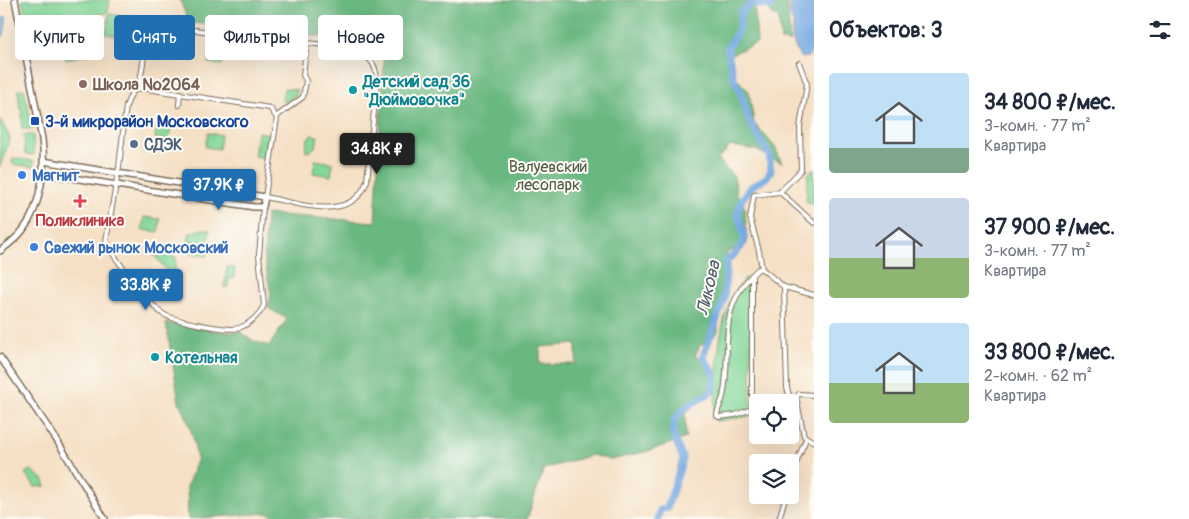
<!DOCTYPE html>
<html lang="ru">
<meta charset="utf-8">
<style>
:root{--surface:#fff;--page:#f2f2f3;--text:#1f2937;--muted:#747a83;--accent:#1f6fb2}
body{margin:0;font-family:Pangolin,sans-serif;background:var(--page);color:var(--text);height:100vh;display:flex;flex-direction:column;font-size:19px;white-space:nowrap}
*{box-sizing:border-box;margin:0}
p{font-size:16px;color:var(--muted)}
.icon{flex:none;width:28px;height:28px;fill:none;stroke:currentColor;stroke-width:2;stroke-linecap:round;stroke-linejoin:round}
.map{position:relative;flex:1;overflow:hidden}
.details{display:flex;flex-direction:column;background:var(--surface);width:375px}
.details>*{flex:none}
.top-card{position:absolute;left:15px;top:15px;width:475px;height:45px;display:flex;gap:10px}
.tools{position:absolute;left:749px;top:394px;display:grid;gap:10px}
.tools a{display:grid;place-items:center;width:50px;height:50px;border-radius:5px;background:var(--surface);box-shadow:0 5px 20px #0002;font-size:25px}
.price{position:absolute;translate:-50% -42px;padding:0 11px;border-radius:5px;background:var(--accent);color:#fff;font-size:16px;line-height:32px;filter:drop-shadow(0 1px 2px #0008)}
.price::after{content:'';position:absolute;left:50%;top:30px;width:15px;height:11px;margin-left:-8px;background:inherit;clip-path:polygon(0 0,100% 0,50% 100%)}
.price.selected{background:#222;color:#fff}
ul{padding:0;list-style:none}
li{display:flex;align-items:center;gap:15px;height:125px;padding:0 15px}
li span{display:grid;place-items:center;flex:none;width:140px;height:100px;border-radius:5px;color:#555}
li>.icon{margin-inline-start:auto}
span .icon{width:60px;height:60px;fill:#fffc;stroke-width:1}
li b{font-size:21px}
h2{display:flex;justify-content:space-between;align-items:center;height:60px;padding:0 15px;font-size:21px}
.pill{padding:0 18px;border-radius:5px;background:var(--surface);box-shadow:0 5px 20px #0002;font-size:18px;line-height:45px}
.pill.selected{background:var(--accent);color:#fff}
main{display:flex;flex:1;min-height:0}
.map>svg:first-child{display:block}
.green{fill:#84d799;stroke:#60805c}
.forest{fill:#6bb881;stroke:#537150;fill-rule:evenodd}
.water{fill:#74a9e1;stroke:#586a80}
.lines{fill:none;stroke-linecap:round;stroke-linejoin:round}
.stream{stroke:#74a9e1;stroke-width:1}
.river{stroke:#74a9e1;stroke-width:7}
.minor-casing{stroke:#7c6a58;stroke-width:6}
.tertiary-casing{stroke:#7c6a58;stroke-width:8}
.minor{stroke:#fff;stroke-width:4}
.tertiary{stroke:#fff;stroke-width:5}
.education-dot{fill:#8d6e63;stroke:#fdfcf7;stroke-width:2}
.culture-dot{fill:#0f9aa8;stroke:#fdfcf7;stroke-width:2}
.transit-dot{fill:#1a4fb4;stroke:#fdfcf7;stroke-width:2}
.service-dot{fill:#5c6f8a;stroke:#fdfcf7;stroke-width:2}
.shop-dot{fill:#3f7fe0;stroke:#fdfcf7;stroke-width:2}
.health-dot{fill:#e0444e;stroke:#fdfcf7;stroke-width:2}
.labels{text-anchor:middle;stroke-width:4;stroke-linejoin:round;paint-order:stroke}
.culture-label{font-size:16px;font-weight:bold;fill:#0d838f;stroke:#fdfcf7;text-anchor:start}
.education-label{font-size:16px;font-weight:bold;fill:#785e54;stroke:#fdfcf7;text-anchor:start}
.transit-label{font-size:16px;font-weight:bold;fill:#164399;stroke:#fdfcf7;text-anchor:start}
.service-label{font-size:16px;font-weight:bold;fill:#4e5e75;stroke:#fdfcf7;text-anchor:start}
.park-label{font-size:16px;fill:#515e43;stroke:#fdfcf7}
.shop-label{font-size:16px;font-weight:bold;fill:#366cbe;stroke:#fdfcf7;text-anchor:start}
.health-label{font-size:16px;font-weight:bold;fill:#be3a42;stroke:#fdfcf7}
.water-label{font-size:18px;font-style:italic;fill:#525d6c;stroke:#fdfcf7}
</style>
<main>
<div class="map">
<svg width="814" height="519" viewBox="0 0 814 519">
<rect width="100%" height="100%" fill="#fdfcf7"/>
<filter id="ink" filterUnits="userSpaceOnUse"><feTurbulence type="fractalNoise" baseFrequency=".02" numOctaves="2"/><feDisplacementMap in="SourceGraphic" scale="10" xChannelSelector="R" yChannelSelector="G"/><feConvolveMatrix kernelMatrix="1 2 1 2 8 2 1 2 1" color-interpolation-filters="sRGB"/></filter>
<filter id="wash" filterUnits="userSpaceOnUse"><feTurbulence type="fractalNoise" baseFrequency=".0096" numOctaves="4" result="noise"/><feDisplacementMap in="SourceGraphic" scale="20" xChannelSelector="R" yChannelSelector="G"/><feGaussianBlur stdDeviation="1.12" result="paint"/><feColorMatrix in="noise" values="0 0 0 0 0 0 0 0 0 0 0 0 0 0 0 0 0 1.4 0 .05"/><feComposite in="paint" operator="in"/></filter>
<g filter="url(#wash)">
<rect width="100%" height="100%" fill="#f5e0c5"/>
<!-- green -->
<g class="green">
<polygon points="22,0 110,0 108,12 30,37"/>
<polygon points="109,14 138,18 135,39 106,34"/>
<polygon points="327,26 341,27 340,39 326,37"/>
<polygon points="89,35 94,51 66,60 61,43"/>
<polygon points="159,35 167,36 164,51 156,49"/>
<polygon points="168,36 177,37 175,53 165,51"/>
<polygon points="212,40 226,42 222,65 208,63"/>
<polygon points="284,88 297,90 296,95 285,102 282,101"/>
<polygon points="24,89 33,129 22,129 22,110 20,110 18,90"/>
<polygon points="0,119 10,138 0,167"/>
<polygon points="157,125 171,127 169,140 155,138"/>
<polygon points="258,132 269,134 265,158 254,156"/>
<polygon points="208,133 221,135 219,149 205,147"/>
<polygon points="24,135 33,135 34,155 25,154"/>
<polygon points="312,135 318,136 316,146 309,152 305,151 308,138"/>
<polygon points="13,158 34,161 33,167 12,164"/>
<polygon points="315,160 333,163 331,176 313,173"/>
<polygon points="814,169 814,205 806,201 808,174"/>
<polygon points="144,217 160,219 158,232 142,230"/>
<polygon points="202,229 210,230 208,243 188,240 190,233"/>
<polygon points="188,241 208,244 207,256 187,253"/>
<polygon points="152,252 176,257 175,273 167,271"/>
<polygon points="227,267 235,268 234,279 229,278 228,287 224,287"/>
<path d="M745,278L751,280V416L716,421L714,412C719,368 714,314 745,278Z"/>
<polygon points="31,470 43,479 46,486 35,487 25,473"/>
</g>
<!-- forest -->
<path class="forest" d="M180,0H787L790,42L781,41L778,16H773L769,9L759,0L754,3L757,43L727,56L732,74L749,91L754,123L775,147L782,163L756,150L731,146L718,159L734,177L737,194L745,208L747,244L727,252L725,288L718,313V332L708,342L700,345L695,356L708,360L716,378L705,394L685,414L686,438L648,451L611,460L592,455L544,469L527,519H279L268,513L188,519L187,486L197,460L193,437L185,413L179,402L166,323L223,332H240L254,341L269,346L287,319L268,308L271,295L264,257L266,214L375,222L385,43L342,39L343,26L327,24L325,37L194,23L188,21ZM576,344V364H540V347Z"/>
<!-- water -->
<g class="water">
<path d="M792,0H814V48L808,57L801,58C795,50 789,33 794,24C789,18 789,7 792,0Z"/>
<polygon points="7,17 4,36 0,36 0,18"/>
</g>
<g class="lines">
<!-- stream -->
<polyline class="stream" points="771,1 772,0"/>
<!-- river -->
<path class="river" d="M658,519L660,510L667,508L683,459L673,434L675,419L685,408L713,391L715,375L703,356L724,300L727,260C749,244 747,237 737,214L742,199L752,186L766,178L771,171L769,155L749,121L741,93L734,79L727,48L739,30L741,12L751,4L771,6V0"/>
</g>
</g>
<g filter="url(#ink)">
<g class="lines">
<!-- minor casing -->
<g class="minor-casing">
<g id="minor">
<polyline points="799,63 807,84 800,127 801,170 780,192 754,195 750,218 759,251 762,269 784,287 814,295"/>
<path d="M139,88L148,32L152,28L160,26L351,48C367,52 377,64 377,81L367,181C352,225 296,202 265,197L277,118L270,108L141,88L132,92L126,106L119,167L106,241C109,252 153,308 163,314C173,320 227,332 239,328C248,325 260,315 264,305L259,255L263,207"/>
<polyline points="179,105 180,93"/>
<polyline points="277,116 303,97 306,81 303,75 307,42"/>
<polyline points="780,192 814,223"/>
<path d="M752,275C715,313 733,352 723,397C721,404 717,409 717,416L719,417L735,415L752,409L758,403"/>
<polyline points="784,287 787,388 789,395 797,402"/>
<polyline points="814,395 799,394 796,397 804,436 814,442"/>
<polyline points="759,402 783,400 789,395"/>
<polyline points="754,405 752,404 752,275 758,269 762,269"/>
<polyline points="790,478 806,439"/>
<polyline points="779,519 786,495"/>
</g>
</g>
<!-- tertiary casing -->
<g class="tertiary-casing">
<g id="tertiary">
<polyline points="42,171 48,174 254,207 263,207 265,197 43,161"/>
<path d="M0,251C8,245 17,238 23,230C41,206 46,168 42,139L15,0"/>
<polyline points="0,357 56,439 105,519"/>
</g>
</g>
<!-- minor -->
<use href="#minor" class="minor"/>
<!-- tertiary -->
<use href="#tertiary" class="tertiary"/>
</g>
</g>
<!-- markers -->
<circle class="education-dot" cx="83" cy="84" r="5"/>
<g class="culture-dot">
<circle cx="353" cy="90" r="5"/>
<circle cx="155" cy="357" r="5"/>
</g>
<rect class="transit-dot" x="30" y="116" width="10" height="10" rx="2.5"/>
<circle class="service-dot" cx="134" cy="144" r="5"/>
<g class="shop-dot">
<circle cx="22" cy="175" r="5"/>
<circle cx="34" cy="247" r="5"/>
</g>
<path class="health-dot" d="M77.5 193.5h5v5h5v5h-5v5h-5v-5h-5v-5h5z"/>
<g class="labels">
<!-- culture labels -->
<g class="culture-label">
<text x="363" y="87">Детский сад 36<tspan x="363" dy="18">"Дюймовочка"</tspan></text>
<text x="165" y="363">Котельная</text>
</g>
<!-- education labels -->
<g class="education-label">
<text x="93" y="90">Школа №2064</text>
</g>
<!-- transit labels -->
<g class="transit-label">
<text x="45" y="127">3-й микрорайон Московского</text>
</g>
<!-- service labels -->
<g class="service-label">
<text x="144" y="150">СДЭК</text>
</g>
<!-- park labels -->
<g class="park-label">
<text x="548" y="172">Валуевский<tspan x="548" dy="18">лесопарк</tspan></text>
</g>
<!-- shop labels -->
<g class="shop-label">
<text x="32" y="181">Магнит</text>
<text x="44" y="253">Свежий рынок Московский</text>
</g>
<!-- health labels -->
<g class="health-label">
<text x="80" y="226">Поликлиника</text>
</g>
<!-- water labels -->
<g class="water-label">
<text transform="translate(708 288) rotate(-77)" y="6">Ликова</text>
</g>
</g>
</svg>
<div class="tools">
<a><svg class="icon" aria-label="locate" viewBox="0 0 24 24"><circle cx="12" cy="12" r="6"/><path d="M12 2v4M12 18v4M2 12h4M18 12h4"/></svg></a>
<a><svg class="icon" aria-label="layers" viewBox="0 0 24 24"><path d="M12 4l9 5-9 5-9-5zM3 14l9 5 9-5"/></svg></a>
</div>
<b class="price selected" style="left:377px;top:175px">34.8K ₽</b>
<b class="price" style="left:219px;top:211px">37.9K ₽</b>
<b class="price" style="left:146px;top:311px">33.8K ₽</b>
<div class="top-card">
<a class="pill">Купить</a>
<a class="pill selected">Снять</a>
<a class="pill">Фильтры</a>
<a class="pill">Новое</a>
</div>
</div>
<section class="details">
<h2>Объектов: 3<svg class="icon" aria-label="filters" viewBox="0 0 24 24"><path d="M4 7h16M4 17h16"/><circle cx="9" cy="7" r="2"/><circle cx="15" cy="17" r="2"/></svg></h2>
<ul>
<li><span style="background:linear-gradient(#bfe0f5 75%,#7fa58c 0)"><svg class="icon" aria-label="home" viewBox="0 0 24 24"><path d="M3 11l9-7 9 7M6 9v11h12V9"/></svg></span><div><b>34 800 ₽/мес.</b><p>3-комн. · 77 m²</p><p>Квартира</p></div></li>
<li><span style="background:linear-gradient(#c9d6e8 60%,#8fb573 0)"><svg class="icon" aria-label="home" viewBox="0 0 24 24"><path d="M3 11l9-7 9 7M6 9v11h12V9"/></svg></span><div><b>37 900 ₽/мес.</b><p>3-комн. · 77 m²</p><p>Квартира</p></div></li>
<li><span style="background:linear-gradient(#bfe0f5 60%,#8fb573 0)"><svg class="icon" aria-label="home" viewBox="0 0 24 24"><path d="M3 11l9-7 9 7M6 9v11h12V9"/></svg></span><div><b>33 800 ₽/мес.</b><p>2-комн. · 62 m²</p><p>Квартира</p></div></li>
</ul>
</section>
</main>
